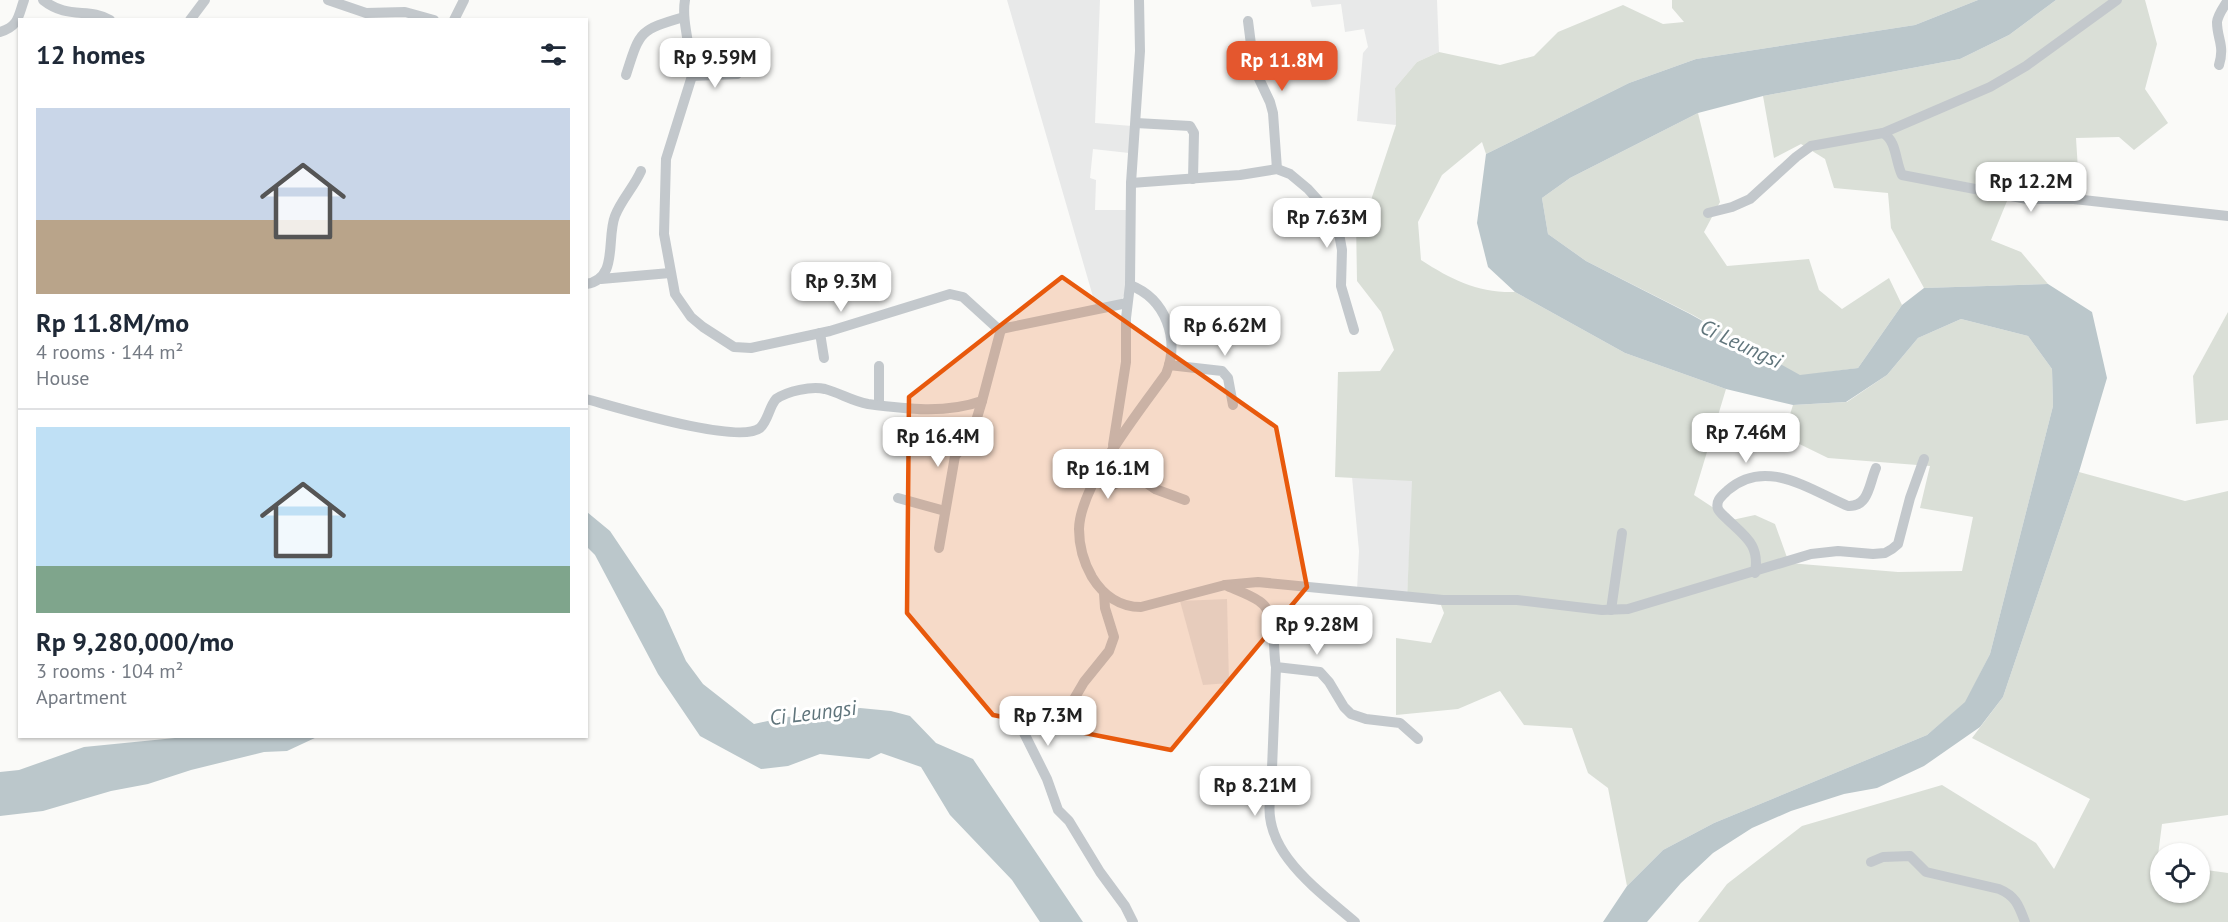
<!DOCTYPE html>
<meta charset="utf-8">
<style>
:root{--surface:#fff;--page:#f2f2f3;--text:#1f2937;--muted:#747a83;--line:#e0e1e3;--accent:#e4572e}
body{margin:0;font-family:"PT Sans",sans-serif;background:var(--page);color:var(--text);height:100vh;display:flex;flex-direction:column;font-size:22px;white-space:nowrap}
*{box-sizing:border-box;margin:0}
p{font-size:20px;color:var(--muted)}
.icon{flex:none;width:33px;height:33px;fill:none;stroke:currentColor;stroke-width:2;stroke-linecap:round;stroke-linejoin:round}
.map{position:relative;flex:1;overflow:hidden}
.drawer{position:absolute;left:18px;top:18px;width:570px;height:720px;display:flex;flex-direction:column;background:var(--surface);border-radius:0px;box-shadow:0 2px 4px #0004}
.drawer>*{flex:none}
.controls{position:absolute;left:2150px;top:843px;display:grid;gap:12px}
.controls a{display:grid;place-items:center;width:60px;height:60px;border-radius:50%;background:var(--surface);box-shadow:0 2px 4px #0004;font-size:30px}
.price{position:absolute;translate:-50% -51px;padding:0 14px;border-radius:12px;background:#fff;color:#222;font-size:20px;line-height:39px;filter:drop-shadow(0 2px 3px #0008)}
.price::after{content:'';position:absolute;left:50%;top:36px;width:18px;height:14px;margin-left:-9px;background:inherit;clip-path:polygon(0 0,100% 0,50% 100%)}
.price.selected{background:var(--accent);color:#fff}
ul{padding:0;list-style:none}
li{display:grid;align-content:center;gap:12px;height:318px;padding:0 18px}
li+li{border-top:2px solid var(--line)}
li span{display:grid;place-items:center;height:186px;border-radius:0px;color:#555}
li>.icon{margin-inline-start:auto}
span .icon{width:108px;height:108px;fill:#fffc;stroke-width:1}
li b{font-size:26px}
h2{display:flex;justify-content:space-between;align-items:center;height:72px;padding:0 18px;font-size:26px}
.map>svg:first-child{display:block}
.built{fill:#e8e9e9}
.green{fill:#dadfd7}
.water{fill:#bbc7cb}
.lines{fill:none;stroke-linecap:round;stroke-linejoin:round}
.minor{stroke:#c3c8cc;stroke-width:10}
.marked{fill:#e8590c;fill-opacity:0.2;stroke:#e8590c;stroke-width:4.5;stroke-linejoin:round}
.labels{text-anchor:middle;stroke-width:6;stroke-linejoin:round;paint-order:stroke}
.water-label{font-size:21px;font-style:italic;fill:#60757c;stroke:#fff}
</style>
<div class="map">
<svg width="2228" height="922" viewBox="0 0 2228 922">
<rect width="100%" height="100%" fill="#fafaf8"/>
<!-- built -->
<g class="built">
<polygon points="1007,0 1100,0 1095,123 1132,126 1129,153 1093,149 1090,178 1096,180 1095,210 1126,210 1128,289 1120,302 1096,307"/>
<polygon points="1310,0 1437,0 1439,52 1417,62 1395,88 1396,125 1357,121 1363,53 1368,47 1364,29 1345,32 1341,4 1312,7"/>
<polygon points="1352,477 1412,480 1412,502 1407,599 1357,590 1359,551"/>
<polygon points="1227,599 1229,683 1203,685 1180,601"/>
</g>
<!-- green -->
<g class="green">
<path d="M1672,0H1978L1915,25L1696,59L1629,83L1486,154L1482,142L1442,175L1418,222L1421,260C1452,280 1478,293 1515,292L1625,353L1726,389L1694,495L1732,520L1755,515L1775,524L1789,563L1898,572L1962,571L1973,517L1920,508L1930,466L1828,458L1783,436L1793,405L1847,402L1887,375L1918,338L1961,319L2028,336L2052,369L2053,406L1990,654L1966,702L1927,735L1714,823L1663,850L1627,886L1608,788L1588,773L1572,728L1524,725L1500,691L1458,709L1396,715V638L1431,643L1444,613L1441,605L1407,599L1412,481L1335,477L1338,372L1380,371L1394,350L1381,312L1357,281L1356,221L1370,203L1396,125L1395,88L1417,62L1439,52L1500,65L1534,56L1558,32L1623,5L1663,24L1684,22L1672,8Z"/>
<polygon points="2056,0 2145,0 2157,44 2145,89 2168,123 2134,150 2119,137 2076,138 2079,186 2014,184 1991,240 2021,252 2048,284 1924,288 1891,228 1888,193 1834,188 1825,159 1801,144 1774,158 1763,96 1960,59 2009,35"/>
<polygon points="1698,113 1720,202 1704,232 1727,266 1809,259 1819,290 1842,309 1889,278 1902,305 1858,368 1800,376 1693,315 1586,261 1548,234 1542,198 1570,178"/>
<polygon points="2228,312 2228,420 2196,424 2193,376"/>
<polygon points="2079,472 2185,501 2228,491 2228,815 2162,824 2157,863 2160,863 2160,892 2199,892 2199,869 2228,873 2228,922 1698,922 1727,884 1802,826 1942,785 2036,843 2054,869 2090,799 1972,738 2003,697"/>
</g>
<!-- water -->
<g class="water">
<polygon points="1978,0 2056,0 2009,35 1960,59 1763,96 1698,113 1570,178 1542,198 1548,234 1586,261 1690,314 1800,375 1858,368 1902,305 1924,288 2048,284 2092,312 2107,378 2079,472 2003,697 1980,727 1924,766 1877,788 1844,794 1791,811 1752,828 1713,853 1681,883 1647,922 1603,922 1627,886 1663,850 1714,823 1927,735 1965,702 1990,654 2053,406 2052,369 2028,336 1961,319 1918,338 1887,375 1846,402 1793,405 1726,389 1625,353 1515,292 1488,267 1477,223 1486,154 1629,83 1696,59 1915,25"/>
<polygon points="587,512 610,531 663,610 686,661 703,684 754,724 786,717 822,715 860,708 891,711 910,716 936,743 973,759 1083,922 1040,922 1012,880 950,815 921,767 881,753 869,759 820,754 788,766 761,769 700,736 658,674 595,555 587,547"/>
<polygon points="185,737 317,737 287,751 264,752 191,770 148,784 111,791 43,811 0,816 0,772 19,770 84,747"/>
</g>
<g class="lines">
<!-- minor -->
<g class="minor">
<path d="M43,0C68,20 89,7 110,20"/>
<polyline points="328,0 366,13 405,12 434,20"/>
<path d="M685,0C681,22 692,51 692,76L666,159L664,234L675,294L691,317L703,327L734,347L751,348L830,331L950,294L963,297L996,327L1001,329L1127,303"/>
<path d="M1139,0L1140,51L1131,183L1130,285C1166,299 1180,339 1166,374C1140,410 1080,485 1079,529C1079,545 1084,563 1092,577C1103,595 1120,607 1141,607L1225,585L1258,582L1443,600H1517L1602,610L1628,609L1811,554L1838,551L1873,554L1885,553L1892,549L1898,544L1910,498L1924,459"/>
<polyline points="190,20 205,0"/>
<polyline points="454,20 464,0"/>
<polyline points="1248,21 1254,68 1270,102 1273,113 1277,169"/>
<path d="M0,32C19,26 18,17 24,0"/>
<path d="M2219,65C2225,45 2217,39 2217,22C2218,14 2224,7 2228,0"/>
<path d="M626,75C640,31 639,30 684,17"/>
<polyline points="692,76 737,74"/>
<polyline points="1136,123 1190,126 1194,133 1193,179"/>
<path d="M1883,133C1897,141 1895,161 1902,175L2027,199H2074L2228,216"/>
<polyline points="1131,183 1240,175 1277,169 1290,174 1308,189 1327,210 1338,228 1342,250 1341,286 1354,330"/>
<polyline points="1708,213 1732,207 1750,199 1796,157 1811,146 1883,133 1990,87 2026,66 2117,0"/>
<polyline points="601,279 670,273"/>
<path d="M586,284C619,279 606,239 615,216C621,200 634,187 641,171"/>
<polyline points="820,333 824,358"/>
<polyline points="1169,365 1222,371 1228,378 1233,405"/>
<polyline points="879,366 879,405"/>
<path d="M586,399C616,407 738,445 760,428C768,421 769,407 776,399C788,391 811,386 825,389C840,393 852,401 868,404C906,409 945,414 982,401L1001,329"/>
<polyline points="1113,445 1126,362 1126,318 1130,285"/>
<polyline points="1095,482 1111,486 1131,477 1142,480 1155,489 1185,500"/>
<polyline points="898,498 945,511"/>
<polyline points="939,548 955,456 961,449 970,441 982,401"/>
<path d="M1755,573C1760,545 1746,537 1727,519C1724,516 1720,513 1718,509C1715,500 1723,495 1728,490C1766,457 1810,490 1848,506C1869,507 1869,484 1876,468"/>
<path d="M1225,585C1236,590 1249,594 1259,601C1278,613 1272,648 1276,667L1320,672L1329,682L1344,707L1351,714L1366,719L1400,723L1418,739"/>
<polyline points="1104,593 1105,608 1114,637 1109,651 1084,682 1074,699 1056,712 1026,726 1024,733 1047,779 1058,810 1069,821 1100,872 1125,906 1133,922"/>
<polyline points="1611,610 1622,533"/>
<path d="M1276,667L1271,794C1259,850 1318,890 1355,922"/>
<path d="M1871,862L1883,857L1910,856L1926,872L1999,889C2016,896 2019,906 2025,922"/>
</g>
</g>
<!-- marked area -->
<path class="marked" d="M1062,277L1276,427L1307,587L1171,750L993,715L907,613L909,397Z"/>
<g class="labels">
<!-- water labels -->
<g class="water-label">
<text transform="translate(1741 344) rotate(25)" y="7">Ci Leungsi</text>
<text transform="translate(813 713) rotate(-7)" y="7">Ci Leungsi</text>
</g>
</g>
</svg>
<div class="controls">
<a><svg class="icon" aria-label="locate" viewBox="0 0 24 24"><circle cx="12" cy="12" r="6"/><path d="M12 2v4M12 18v4M2 12h4M18 12h4"/></svg></a>
</div>
<b class="price" style="left:715px;top:89px">Rp 9.59M</b>
<b class="price selected" style="left:1282px;top:92px">Rp 11.8M</b>
<b class="price" style="left:2031px;top:213px">Rp 12.2M</b>
<b class="price" style="left:1327px;top:249px">Rp 7.63M</b>
<b class="price" style="left:841px;top:313px">Rp 9.3M</b>
<b class="price" style="left:1225px;top:357px">Rp 6.62M</b>
<b class="price" style="left:1746px;top:464px">Rp 7.46M</b>
<b class="price" style="left:938px;top:468px">Rp 16.4M</b>
<b class="price" style="left:1108px;top:500px">Rp 16.1M</b>
<b class="price" style="left:1317px;top:656px">Rp 9.28M</b>
<b class="price" style="left:1048px;top:747px">Rp 7.3M</b>
<b class="price" style="left:1255px;top:817px">Rp 8.21M</b>
<section class="drawer">
<h2>12 homes<svg class="icon" aria-label="filters" viewBox="0 0 24 24"><path d="M4 7h16M4 17h16"/><circle cx="9" cy="7" r="2"/><circle cx="15" cy="17" r="2"/></svg></h2>
<ul>
<li><span style="background:linear-gradient(#c9d6e8 60%,#b9a48a 0)"><svg class="icon" aria-label="home" viewBox="0 0 24 24"><path d="M3 11l9-7 9 7M6 9v11h12V9"/></svg></span><div><b>Rp 11.8M/mo</b><p>4 rooms · 144 m²</p><p>House</p></div></li>
<li><span style="background:linear-gradient(#bfe0f5 75%,#7fa58c 0)"><svg class="icon" aria-label="home" viewBox="0 0 24 24"><path d="M3 11l9-7 9 7M6 9v11h12V9"/></svg></span><div><b>Rp 9,280,000/mo</b><p>3 rooms · 104 m²</p><p>Apartment</p></div></li>
</ul>
</section>
</div>
